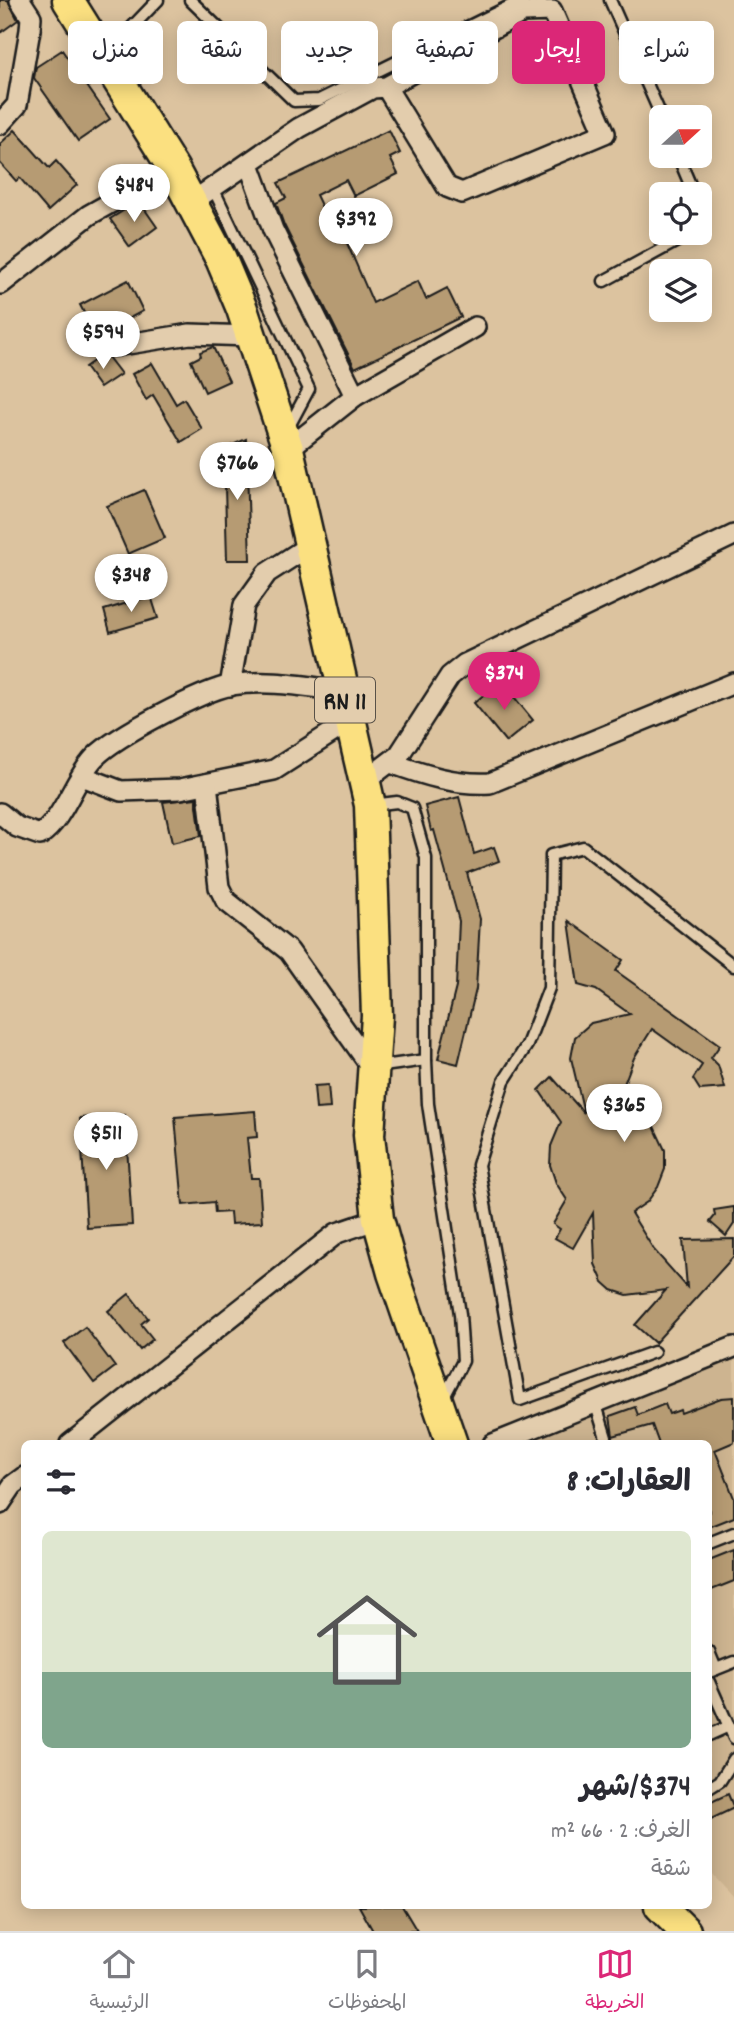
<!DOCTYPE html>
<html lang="ar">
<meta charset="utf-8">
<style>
:root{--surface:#fff;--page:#f7f7f7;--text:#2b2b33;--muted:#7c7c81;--line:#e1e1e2;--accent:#db2777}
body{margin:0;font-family:Dekko,"Playpen Sans Arabic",sans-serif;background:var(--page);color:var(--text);direction:rtl;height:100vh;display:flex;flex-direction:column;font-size:26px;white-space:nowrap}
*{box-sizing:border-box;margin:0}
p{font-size:23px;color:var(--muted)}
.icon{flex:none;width:38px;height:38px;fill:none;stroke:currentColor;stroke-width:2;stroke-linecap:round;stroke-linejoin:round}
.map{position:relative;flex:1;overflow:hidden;direction:ltr}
.sheet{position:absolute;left:21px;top:1440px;width:691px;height:469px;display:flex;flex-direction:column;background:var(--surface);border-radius:10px;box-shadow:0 4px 18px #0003;direction:rtl}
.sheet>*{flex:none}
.banner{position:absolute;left:21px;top:21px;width:693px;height:63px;direction:rtl;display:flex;gap:14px}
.needle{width:46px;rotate:69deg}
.fabs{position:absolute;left:649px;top:105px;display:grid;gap:14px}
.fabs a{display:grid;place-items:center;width:63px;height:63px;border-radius:10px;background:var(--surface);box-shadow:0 4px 18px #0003;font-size:35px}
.price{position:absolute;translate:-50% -60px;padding:0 16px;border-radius:24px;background:#fff;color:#222;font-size:23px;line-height:46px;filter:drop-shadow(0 2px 4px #0008)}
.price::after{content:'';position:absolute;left:50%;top:42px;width:21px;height:16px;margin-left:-10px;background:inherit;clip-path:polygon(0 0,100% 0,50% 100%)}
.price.selected{background:var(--accent);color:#fff}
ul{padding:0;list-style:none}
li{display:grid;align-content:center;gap:14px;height:371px;padding:0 21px}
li+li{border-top:2px solid var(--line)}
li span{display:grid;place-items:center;height:217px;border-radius:10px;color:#555}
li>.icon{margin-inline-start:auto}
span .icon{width:126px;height:126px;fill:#fffc;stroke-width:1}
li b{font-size:30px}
h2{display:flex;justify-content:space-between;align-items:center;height:84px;padding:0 21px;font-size:30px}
.pill{padding:0 24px;border-radius:10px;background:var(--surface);box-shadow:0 4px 18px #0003;font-size:24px;line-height:63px}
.pill.selected{background:var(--accent);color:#fff}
.tab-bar{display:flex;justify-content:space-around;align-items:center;height:98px;border-top:2px solid var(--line);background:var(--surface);font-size:19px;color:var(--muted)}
.tab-bar a{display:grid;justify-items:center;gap:4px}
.tab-bar .selected{color:var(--accent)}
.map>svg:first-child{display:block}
.built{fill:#cdb490}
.building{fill:#b69b73;stroke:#1c1c1c;stroke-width:2}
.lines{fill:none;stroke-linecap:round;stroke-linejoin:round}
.lane-casing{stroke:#1c1c1c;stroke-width:15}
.street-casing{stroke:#1c1c1c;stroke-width:24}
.primary-casing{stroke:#1c1c1c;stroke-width:35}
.lane{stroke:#e3cdad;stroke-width:10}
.street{stroke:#e3cdad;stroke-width:19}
.primary{stroke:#fbe080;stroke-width:30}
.labels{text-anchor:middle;stroke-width:7;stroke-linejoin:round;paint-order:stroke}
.shield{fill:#e3cdad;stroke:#585148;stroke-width:2}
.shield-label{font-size:26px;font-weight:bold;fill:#1c1c1c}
</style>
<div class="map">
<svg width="734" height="1931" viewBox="0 0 734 1931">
<rect width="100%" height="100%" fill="#dcc39f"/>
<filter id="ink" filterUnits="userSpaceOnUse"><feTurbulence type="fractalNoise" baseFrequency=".0143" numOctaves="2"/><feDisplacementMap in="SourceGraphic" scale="14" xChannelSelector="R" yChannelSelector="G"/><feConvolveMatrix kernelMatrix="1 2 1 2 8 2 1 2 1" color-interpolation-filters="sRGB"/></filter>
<g filter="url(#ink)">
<!-- built -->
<polygon class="built" points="734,1357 734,1898 709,1871 709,1444 521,1444"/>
<!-- building -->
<g class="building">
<polygon points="0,0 8,0 18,20 0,33"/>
<polygon points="62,50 110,119 78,141 34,78 36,67"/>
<polygon points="15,130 49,168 56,161 77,185 48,211 20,178 16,181 0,163 0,144"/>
<polygon points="389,130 400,153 390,158 398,174 354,196 346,180 316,195 337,239 344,236 373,303 418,281 426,299 447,288 461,317 355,368 284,225 276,203 286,198 278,183"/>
<polygon points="139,201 157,227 130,247 110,219"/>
<polygon points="128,280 143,311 96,336 80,305"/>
<polygon points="213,347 229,381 205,392 191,361 201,356 200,352"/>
<polygon points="105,353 121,374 100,388 85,367"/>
<polygon points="152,363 176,404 184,399 202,429 181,442 153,395 146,400 132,374"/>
<polygon points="246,439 250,560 227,560 224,449"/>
<polygon points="144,490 165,538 128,554 107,506"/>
<polygon points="151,596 158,618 110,632 104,610"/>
<polygon points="501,681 533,720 506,742 474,703"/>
<polygon points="459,797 474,854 494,847 499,861 467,873 480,919 476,989 458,1064 438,1059 456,987 459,921 434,830 431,831 425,806"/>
<polygon points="196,798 201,836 172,843 163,802"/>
<polygon points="569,921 623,960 616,971 720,1045 711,1058 718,1065 725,1088 700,1090 693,1079 702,1065 652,1029 634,1058 618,1100 637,1108 651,1120 665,1150 665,1169 658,1187 647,1202 631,1213 654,1250 687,1287 683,1240 734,1239 734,1256 655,1343 635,1325 666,1290 627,1295 612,1290 603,1282 595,1264 593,1213 573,1248 555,1238 560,1229 553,1224 567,1200 556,1183 550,1165 551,1146 561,1122 539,1090 552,1077 584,1113 571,1058 575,1037 591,1023 630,1014 596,990 578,985"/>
<polygon points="328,1085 330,1108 316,1109 314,1086"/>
<polygon points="255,1111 257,1137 247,1138 251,1178 259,1178 262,1222 231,1224 230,1212 215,1213 214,1202 183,1205 175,1117"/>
<polygon points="125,1115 132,1225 87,1228 80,1118"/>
<polygon points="734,1207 734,1224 726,1236 710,1222 715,1216 714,1210"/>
<polygon points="129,1294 148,1318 141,1324 153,1339 140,1350 108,1311"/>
<polygon points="85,1327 115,1367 94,1383 64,1343"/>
<polygon points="734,1397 734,1442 715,1450 734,1498 734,1517 709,1527 709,1444 659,1444 652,1425 613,1436 610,1416 635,1407 638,1415 665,1404 669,1414 680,1410 681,1413 721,1398"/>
<polygon points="734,1550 734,1581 709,1591 709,1560"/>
<polygon points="728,1794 734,1808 709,1820 709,1803"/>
<polygon points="359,1906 402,1906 417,1931 373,1931"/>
</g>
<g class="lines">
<!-- lane casing -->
<g class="lane-casing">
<g id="lane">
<polyline points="190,0 294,101 319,100 522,0"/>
<polyline points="610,0 662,118"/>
<polyline points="106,54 158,0"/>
<polyline points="678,156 694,194"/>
<polyline points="213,188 309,389 287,430"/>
<polyline points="700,208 703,220 700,227"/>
<polyline points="604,281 692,233"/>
<polyline points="372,805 397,802 412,808 426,858 426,1060 376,1067"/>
<polyline points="426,1060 428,1104 460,1314 463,1361 443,1399"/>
<polyline points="654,1352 520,1400 478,1165 504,1081 527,1045 549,988 551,855 583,847 734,966"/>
<polyline points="596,1405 608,1444"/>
<polyline points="709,1543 734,1533"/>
<polyline points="709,1652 716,1669"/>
<polyline points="709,1672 734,1662"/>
<polyline points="709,1682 734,1738"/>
<polyline points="709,1735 729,1726"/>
<polyline points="709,1788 720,1781 734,1759"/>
</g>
</g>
<!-- street casing -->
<g class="street-casing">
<g id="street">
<polyline points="0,124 17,105 30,30 31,17 20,0"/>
<polyline points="249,164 273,230 355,396"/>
<polyline points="192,202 299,128 373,88 386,87 523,12 552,11 605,133 462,193 447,187 386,87"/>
<polyline points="1,284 89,215 173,168"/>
<polyline points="115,346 190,334 251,336"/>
<polyline points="288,449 355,396 475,327"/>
<polyline points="230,686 244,605 267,573 309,546"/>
<path d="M391,763C424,775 455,785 490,783L734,683"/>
<polyline points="82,776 121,791 180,789 274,770 350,721"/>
<polyline points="365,781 399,755 450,676 465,664 734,535"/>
<polyline points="207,784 219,887 226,901 289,951 372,1068"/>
<path d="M0,813L17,827L40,835C65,818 73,780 95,757C116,736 201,691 232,685C268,679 307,687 343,691"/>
<polyline points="70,1444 337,1233 378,1219"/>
<polyline points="493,1444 734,1347"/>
<polyline points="0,1504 13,1485 24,1477"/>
</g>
</g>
<!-- primary casing -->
<g class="primary-casing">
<g id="primary">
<polyline points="68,0 173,168 221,259 242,309 288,449 370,805 377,1016 369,1135 378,1219 393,1273 452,1444"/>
<polyline points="660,1906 685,1931"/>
</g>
</g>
<!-- lane -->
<use href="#lane" class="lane"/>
<!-- street -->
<use href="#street" class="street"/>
<!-- primary -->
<use href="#primary" class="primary"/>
</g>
</g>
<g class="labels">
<!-- shield labels -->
<rect class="shield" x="315" y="677.5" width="60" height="45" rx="5"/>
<g class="shield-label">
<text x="345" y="709">RN 11</text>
</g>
</g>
</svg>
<div class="fabs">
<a><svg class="needle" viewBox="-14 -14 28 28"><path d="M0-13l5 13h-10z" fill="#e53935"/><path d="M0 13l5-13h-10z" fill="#7c7c81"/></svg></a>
<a><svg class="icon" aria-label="locate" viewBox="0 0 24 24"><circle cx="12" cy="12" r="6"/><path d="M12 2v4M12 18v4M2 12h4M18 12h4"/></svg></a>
<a><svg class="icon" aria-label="layers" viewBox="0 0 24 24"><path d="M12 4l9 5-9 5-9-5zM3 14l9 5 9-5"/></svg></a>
</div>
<b class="price" style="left:134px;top:224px">$484</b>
<b class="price" style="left:356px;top:258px">$392</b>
<b class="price" style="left:103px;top:371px">$594</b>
<b class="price" style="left:237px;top:502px">$766</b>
<b class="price" style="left:131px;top:614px">$348</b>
<b class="price selected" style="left:504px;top:712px">$374</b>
<b class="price" style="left:624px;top:1144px">$365</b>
<b class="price" style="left:106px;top:1172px">$511</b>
<div class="banner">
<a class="pill">شراء</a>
<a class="pill selected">إيجار</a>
<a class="pill">تصفية</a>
<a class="pill">جديد</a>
<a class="pill">شقة</a>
<a class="pill">منزل</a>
</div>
<section class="sheet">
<h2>العقارات: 8<svg class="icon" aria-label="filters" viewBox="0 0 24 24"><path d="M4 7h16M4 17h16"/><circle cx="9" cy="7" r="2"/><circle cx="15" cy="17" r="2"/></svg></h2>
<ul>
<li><span style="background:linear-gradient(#dfe7d0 65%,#7fa58c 0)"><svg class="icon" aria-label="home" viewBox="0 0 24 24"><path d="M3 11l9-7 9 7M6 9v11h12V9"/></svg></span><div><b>$374/شهر</b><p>الغرف: 2 · 66 m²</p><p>شقة</p></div></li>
</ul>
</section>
</div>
<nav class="tab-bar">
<a class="selected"><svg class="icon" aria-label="map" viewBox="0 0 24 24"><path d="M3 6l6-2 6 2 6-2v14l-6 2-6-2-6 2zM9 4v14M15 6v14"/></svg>الخريطة</a>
<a><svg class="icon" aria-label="saved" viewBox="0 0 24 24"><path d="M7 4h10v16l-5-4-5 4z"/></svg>المحفوظات</a>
<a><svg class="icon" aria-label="home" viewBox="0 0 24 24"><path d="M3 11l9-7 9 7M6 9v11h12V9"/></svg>الرئيسية</a>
</nav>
